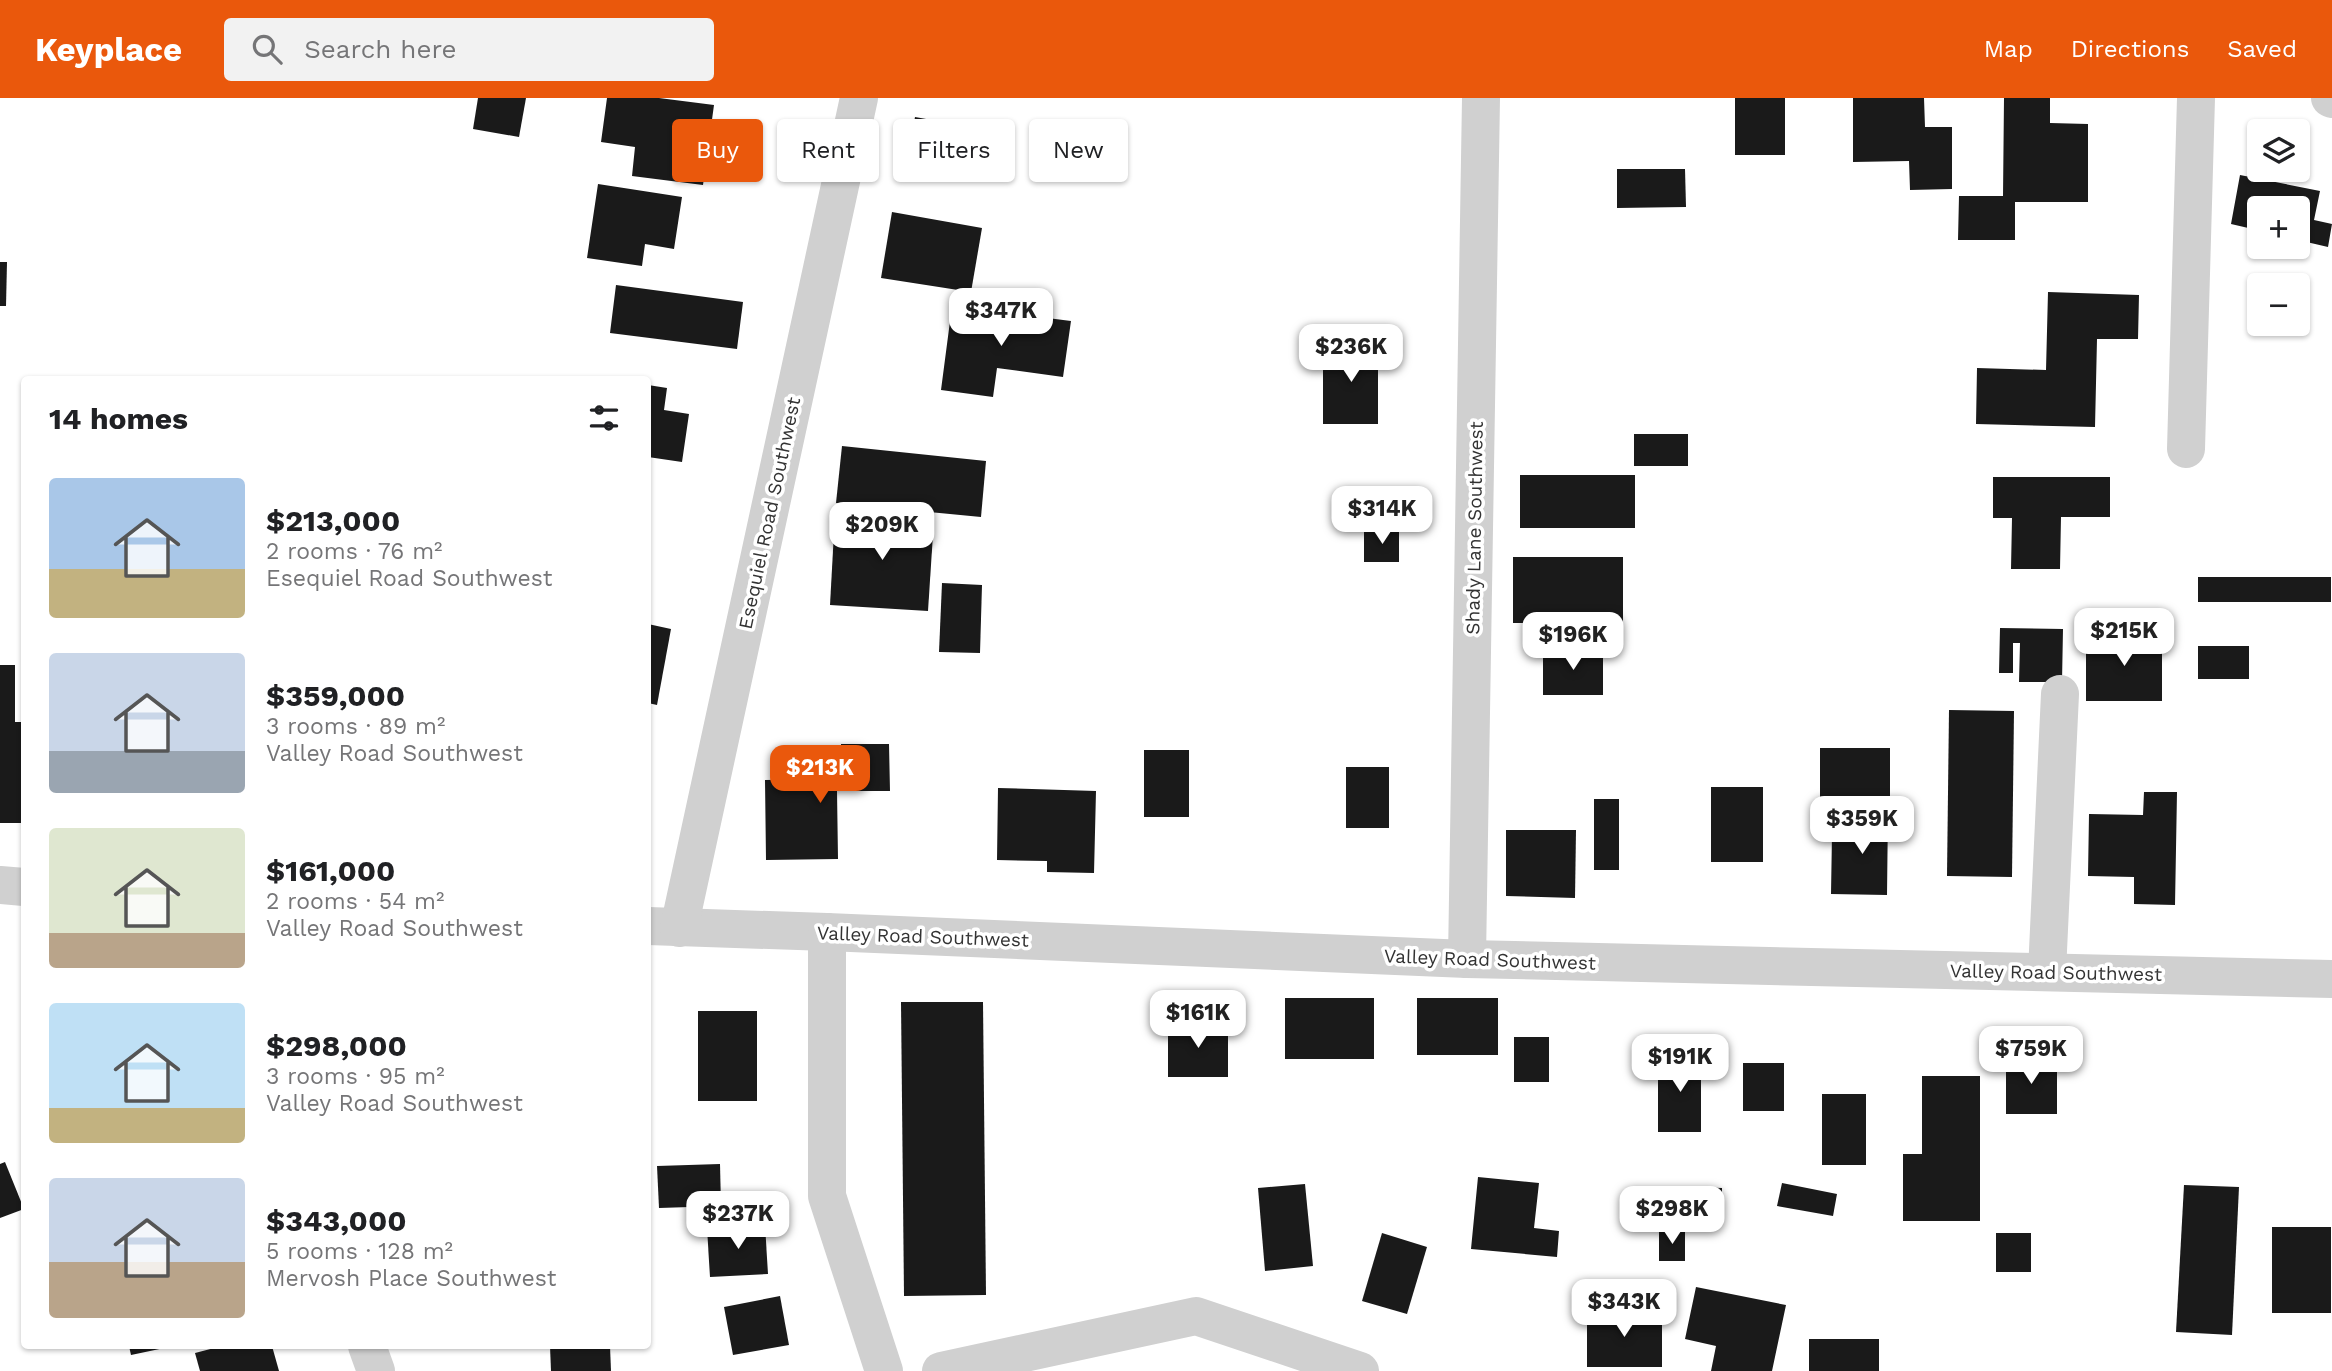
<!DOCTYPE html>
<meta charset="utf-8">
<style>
:root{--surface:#fff;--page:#f2f2f2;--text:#202124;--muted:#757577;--accent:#ea580c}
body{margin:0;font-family:"Work Sans",sans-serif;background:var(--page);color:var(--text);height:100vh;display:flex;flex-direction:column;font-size:26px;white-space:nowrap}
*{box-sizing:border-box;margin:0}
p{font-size:23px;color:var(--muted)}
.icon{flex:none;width:38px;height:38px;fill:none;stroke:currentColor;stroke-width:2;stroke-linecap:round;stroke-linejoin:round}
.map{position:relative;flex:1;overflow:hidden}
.panel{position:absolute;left:21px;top:278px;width:630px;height:973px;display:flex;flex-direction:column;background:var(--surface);border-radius:7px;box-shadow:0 2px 5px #0004}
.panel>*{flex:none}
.guide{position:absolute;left:672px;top:21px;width:665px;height:63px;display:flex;gap:14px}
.fabs{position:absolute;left:2247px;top:21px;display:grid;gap:14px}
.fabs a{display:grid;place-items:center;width:63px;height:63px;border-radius:7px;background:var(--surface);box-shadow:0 2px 5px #0004;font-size:35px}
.price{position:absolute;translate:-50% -60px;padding:0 16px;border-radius:14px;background:#fff;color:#222;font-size:23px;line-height:46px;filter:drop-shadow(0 2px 4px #0008)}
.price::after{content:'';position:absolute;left:50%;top:42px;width:21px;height:16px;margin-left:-10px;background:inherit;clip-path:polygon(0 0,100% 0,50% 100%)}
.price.active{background:var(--accent);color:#fff}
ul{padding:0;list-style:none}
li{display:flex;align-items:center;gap:21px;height:175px;padding:0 28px}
li span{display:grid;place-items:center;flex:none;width:196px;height:140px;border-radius:7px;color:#555}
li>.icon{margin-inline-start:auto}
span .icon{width:84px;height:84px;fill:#fffc;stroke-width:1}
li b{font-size:30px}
h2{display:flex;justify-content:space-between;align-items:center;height:84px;padding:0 28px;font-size:30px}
.pill{padding:0 24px;border-radius:7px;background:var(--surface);box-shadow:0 2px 5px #0004;font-size:24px;line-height:63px}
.pill.active{background:var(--accent);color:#fff}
header{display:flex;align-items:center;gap:42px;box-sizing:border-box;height:98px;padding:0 35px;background:var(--accent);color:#fff}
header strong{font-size:33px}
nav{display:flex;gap:38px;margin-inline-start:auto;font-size:24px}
.search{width:490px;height:63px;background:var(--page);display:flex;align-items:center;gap:18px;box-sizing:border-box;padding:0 24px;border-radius:7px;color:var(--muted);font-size:26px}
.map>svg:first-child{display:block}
.building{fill:#1a1a1a}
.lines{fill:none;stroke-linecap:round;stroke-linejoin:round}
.minor{stroke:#d0d0d0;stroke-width:38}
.labels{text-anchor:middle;stroke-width:7;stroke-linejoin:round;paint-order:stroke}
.street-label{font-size:19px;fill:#333;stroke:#fff}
</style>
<header>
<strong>Keyplace</strong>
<div class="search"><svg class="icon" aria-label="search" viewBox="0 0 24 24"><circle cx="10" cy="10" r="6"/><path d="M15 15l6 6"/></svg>Search here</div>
<nav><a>Map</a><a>Directions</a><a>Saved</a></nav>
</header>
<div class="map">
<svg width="2332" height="1273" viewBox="0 0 2332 1273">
<rect width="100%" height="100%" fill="#fff"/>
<!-- building -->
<g class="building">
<polygon points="478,0 526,0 519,39 473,31"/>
<polygon points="607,0 659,0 714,7 703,87 632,78 635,49 601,44"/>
<rect x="1735" y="0" width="50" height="57"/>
<polygon points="1853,0 1924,0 1925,29 1952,29 1952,91 1910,92 1909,63 1853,64"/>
<polygon points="2004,0 2050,0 2050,25 2088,26 2088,104 2015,104 2015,142 1958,142 1959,98 2003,98"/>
<polygon points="915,19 982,31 972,82 905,69"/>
<polygon points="1617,71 1685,71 1686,109 1617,110"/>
<polygon points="2240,77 2320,93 2314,122 2332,126 2328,149 2298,142 2298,110 2259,110 2259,147 2254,146 2257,132 2231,126"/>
<polygon points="598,86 682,99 674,151 645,146 642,168 587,160"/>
<polygon points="892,114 982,130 971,194 881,180"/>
<polygon points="0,164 7,164 6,208 0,208"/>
<polygon points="616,187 743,204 737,251 610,235"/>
<polygon points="2048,194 2139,197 2138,241 2097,241 2095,329 1976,326 1977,270 2046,272"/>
<polygon points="952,208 1071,223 1063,279 997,270 993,299 941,292"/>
<rect x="1323" y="246" width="55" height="80"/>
<polygon points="648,287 667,290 664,312 689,316 682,364 648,359"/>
<rect x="1634" y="336" width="54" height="32"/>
<polygon points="842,348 986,363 981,419 836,405"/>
<rect x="1520" y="377" width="115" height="53"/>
<polygon points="1993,379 2110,379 2110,419 2061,419 2060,471 2011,471 2012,420 1993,420"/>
<polygon points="835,416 934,421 928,513 830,507"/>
<rect x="1364" y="431" width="35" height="33"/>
<rect x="1513" y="459" width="110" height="66"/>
<rect x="2198" y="479" width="133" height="25"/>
<polygon points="942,485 982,487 980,555 939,554"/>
<polygon points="648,526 671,531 657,607 648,605"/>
<polygon points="2000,530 2063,531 2062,584 2019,584 2020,545 2013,545 2013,575 1999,575"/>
<rect x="2086" y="538" width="76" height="65"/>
<rect x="2198" y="548" width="51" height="33"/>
<rect x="1543" y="550" width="60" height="47"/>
<polygon points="0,567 15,567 15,624 24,624 24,725 0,725"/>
<polygon points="1949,612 2014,613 2012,779 1947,778"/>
<polygon points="841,646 889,646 890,693 837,693 838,761 766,762 765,682 842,681"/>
<rect x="1820" y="650" width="70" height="49"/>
<rect x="1144" y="652" width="45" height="67"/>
<rect x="1346" y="669" width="43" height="61"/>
<rect x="1711" y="689" width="52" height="75"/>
<polygon points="998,690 1096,693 1094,775 1047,774 1047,763 997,762"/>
<polygon points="2144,694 2177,694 2175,807 2134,806 2134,779 2088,778 2089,716 2143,717"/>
<rect x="1594" y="701" width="25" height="71"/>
<polygon points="1854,710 1888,711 1887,797 1831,796 1832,736 1854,736"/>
<polygon points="1506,732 1576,732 1575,800 1506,798"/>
<rect x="1285" y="900" width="89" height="61"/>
<rect x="1417" y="900" width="81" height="57"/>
<polygon points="901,904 983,904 986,1197 904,1198"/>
<rect x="698" y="913" width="59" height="90"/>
<rect x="1168" y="924" width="60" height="55"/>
<rect x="1514" y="939" width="35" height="45"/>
<rect x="1658" y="958" width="43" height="76"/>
<rect x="2006" y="961" width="51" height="55"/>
<rect x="1743" y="965" width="41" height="48"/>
<polygon points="1922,978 1980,978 1980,1123 1903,1123 1903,1056 1922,1056"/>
<rect x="1822" y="996" width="44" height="71"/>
<polygon points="5,1064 24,1111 0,1120 0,1066"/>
<polygon points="720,1066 721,1108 659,1110 657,1068"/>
<polygon points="1478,1079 1539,1085 1534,1130 1559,1133 1557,1159 1471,1151"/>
<polygon points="1782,1085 1837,1096 1833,1118 1777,1108"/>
<polygon points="1305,1086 1313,1168 1265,1173 1258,1090"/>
<polygon points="2184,1087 2239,1089 2232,1237 2176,1234"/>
<polygon points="1696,1089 1722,1090 1722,1115 1695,1114"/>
<polygon points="765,1127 768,1176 710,1179 707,1130"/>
<rect x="2272" y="1129" width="59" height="86"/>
<rect x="1659" y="1134" width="26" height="29"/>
<polygon points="1382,1135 1427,1149 1407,1216 1362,1203"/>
<rect x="1996" y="1135" width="35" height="39"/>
<polygon points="1696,1189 1786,1207 1772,1273 1711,1273 1716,1248 1685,1241"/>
<polygon points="780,1198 789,1247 733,1257 724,1209"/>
<rect x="1587" y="1212" width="75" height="57"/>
<rect x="1809" y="1241" width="70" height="32"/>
<polygon points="129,1248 169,1248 169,1249 131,1257"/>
<polygon points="222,1248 272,1248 279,1273 200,1273 195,1255"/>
<polygon points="550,1248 610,1248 611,1273 551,1273"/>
</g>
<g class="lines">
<!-- minor -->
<g class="minor">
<polyline points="2330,0 2332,1"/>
<polyline points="2186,351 2196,0"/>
<polyline points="0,787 24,789"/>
<polyline points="648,828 827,834 1467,861 2332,881"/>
<polyline points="679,830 859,0"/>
<polyline points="827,834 827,1098 884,1273"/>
<polyline points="1467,861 1481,0"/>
<polyline points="2047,874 2060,596"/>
<polyline points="367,1248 376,1273"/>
<polyline points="941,1273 1196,1218 1360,1273"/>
</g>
</g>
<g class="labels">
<!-- street labels -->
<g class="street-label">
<text transform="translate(769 415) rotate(-78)" y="7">Esequiel Road Southwest</text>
<text transform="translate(1474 430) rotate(-89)" y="7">Shady Lane Southwest</text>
<text transform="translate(923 838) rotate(2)" y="7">Valley Road Southwest</text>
<text transform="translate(1490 861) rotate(2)" y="7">Valley Road Southwest</text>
<text transform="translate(2056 874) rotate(1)" y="7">Valley Road Southwest</text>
</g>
</g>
</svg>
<div class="fabs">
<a><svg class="icon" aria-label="layers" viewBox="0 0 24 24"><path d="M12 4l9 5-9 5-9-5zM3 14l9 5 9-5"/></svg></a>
<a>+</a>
<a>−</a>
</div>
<b class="price" style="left:1001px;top:250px">$347K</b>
<b class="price" style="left:1351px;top:286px">$236K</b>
<b class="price" style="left:1382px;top:448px">$314K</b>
<b class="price" style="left:882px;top:464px">$209K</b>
<b class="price" style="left:2124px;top:570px">$215K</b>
<b class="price" style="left:1573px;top:574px">$196K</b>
<b class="price active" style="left:820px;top:707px">$213K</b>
<b class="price" style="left:1862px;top:758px">$359K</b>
<b class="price" style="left:1198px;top:952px">$161K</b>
<b class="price" style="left:2031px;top:988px">$759K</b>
<b class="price" style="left:1680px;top:996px">$191K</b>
<b class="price" style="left:1672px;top:1148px">$298K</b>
<b class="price" style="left:738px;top:1153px">$237K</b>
<b class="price" style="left:1624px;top:1241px">$343K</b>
<div class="guide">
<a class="pill active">Buy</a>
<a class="pill">Rent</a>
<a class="pill">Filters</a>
<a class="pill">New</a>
</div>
<section class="panel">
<h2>14 homes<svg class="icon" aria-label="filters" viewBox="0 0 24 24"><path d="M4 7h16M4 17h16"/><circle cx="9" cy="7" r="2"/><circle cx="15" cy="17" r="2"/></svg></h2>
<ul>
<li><span style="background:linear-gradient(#a9c7e8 65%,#c2b280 0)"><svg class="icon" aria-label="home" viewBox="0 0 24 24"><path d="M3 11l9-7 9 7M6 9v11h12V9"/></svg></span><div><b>$213,000</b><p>2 rooms · 76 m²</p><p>Esequiel Road Southwest</p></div></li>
<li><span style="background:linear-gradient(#c9d6e8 70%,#9aa5b1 0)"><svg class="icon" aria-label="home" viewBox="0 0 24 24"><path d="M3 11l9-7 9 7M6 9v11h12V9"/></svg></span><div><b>$359,000</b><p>3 rooms · 89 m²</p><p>Valley Road Southwest</p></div></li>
<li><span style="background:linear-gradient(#dfe7d0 75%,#b9a48a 0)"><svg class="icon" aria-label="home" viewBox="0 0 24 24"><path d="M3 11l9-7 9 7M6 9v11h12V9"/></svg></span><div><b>$161,000</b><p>2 rooms · 54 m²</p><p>Valley Road Southwest</p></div></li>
<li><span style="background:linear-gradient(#bfe0f5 75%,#c2b280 0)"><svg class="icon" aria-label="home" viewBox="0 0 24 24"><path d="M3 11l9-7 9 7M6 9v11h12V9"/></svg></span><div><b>$298,000</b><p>3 rooms · 95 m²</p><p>Valley Road Southwest</p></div></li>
<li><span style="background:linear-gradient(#c9d6e8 60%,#b9a48a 0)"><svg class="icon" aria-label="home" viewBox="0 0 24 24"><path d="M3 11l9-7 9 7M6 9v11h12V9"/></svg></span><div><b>$343,000</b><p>5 rooms · 128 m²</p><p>Mervosh Place Southwest</p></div></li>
</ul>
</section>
</div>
